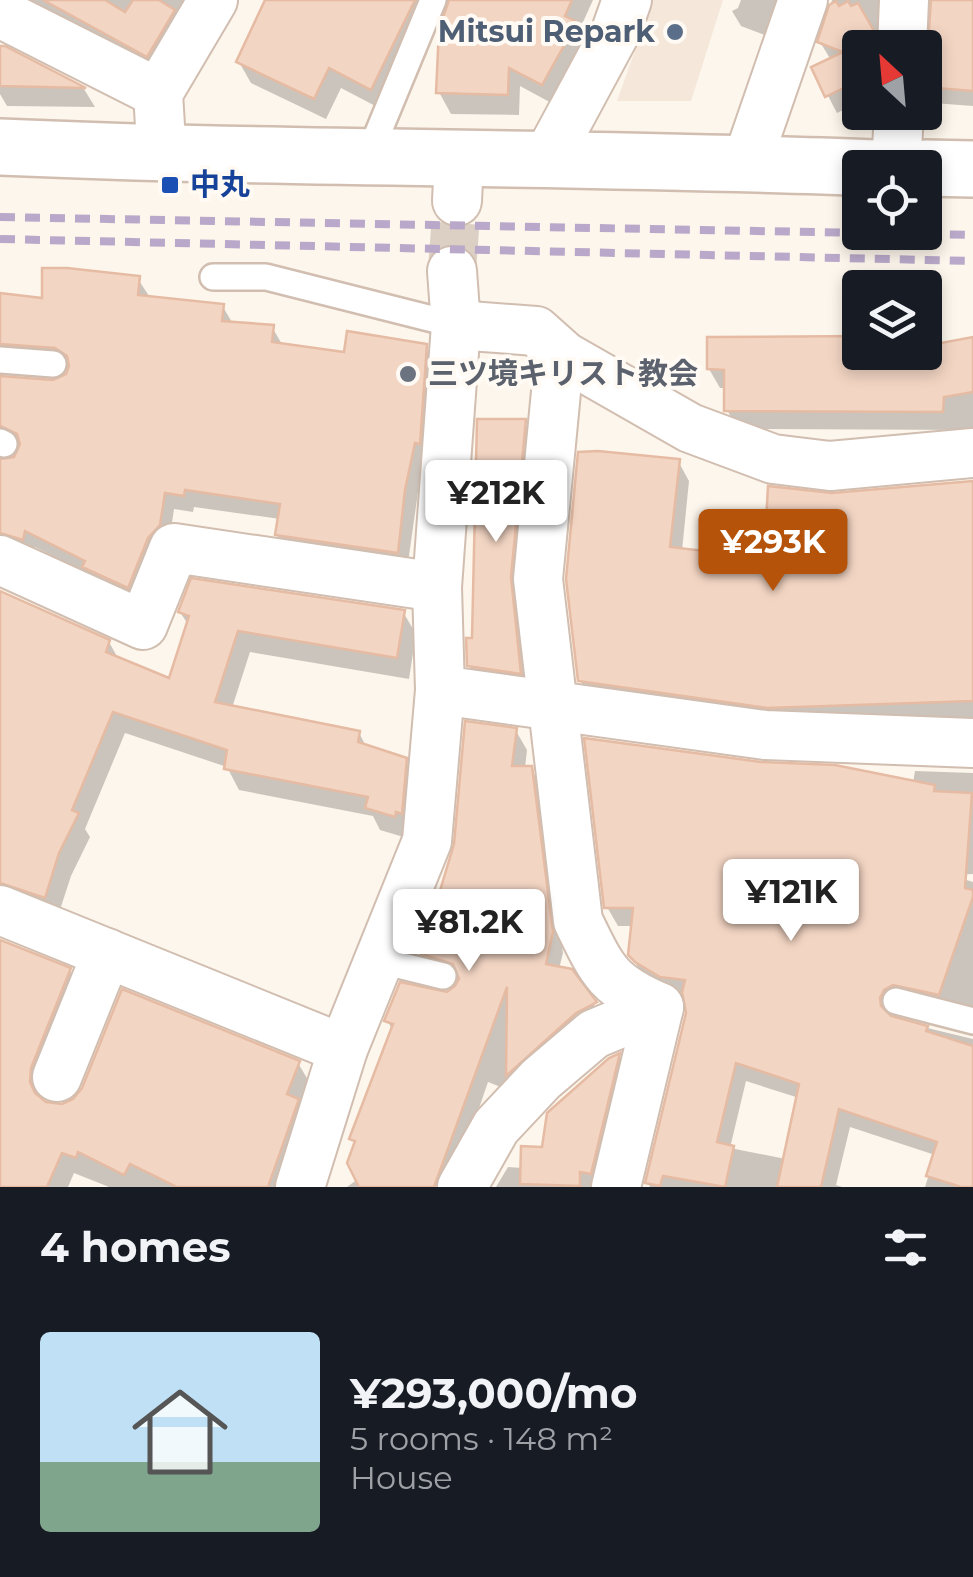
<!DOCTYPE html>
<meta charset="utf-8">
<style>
:root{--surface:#171b24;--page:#242831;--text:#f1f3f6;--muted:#9ea1a6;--accent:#b45309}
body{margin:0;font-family:Montserrat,"Noto Sans JP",sans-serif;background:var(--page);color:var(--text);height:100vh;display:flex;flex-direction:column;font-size:38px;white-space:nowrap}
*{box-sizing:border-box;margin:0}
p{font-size:32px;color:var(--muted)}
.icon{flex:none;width:55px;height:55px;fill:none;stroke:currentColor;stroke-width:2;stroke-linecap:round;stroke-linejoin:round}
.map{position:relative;height:1187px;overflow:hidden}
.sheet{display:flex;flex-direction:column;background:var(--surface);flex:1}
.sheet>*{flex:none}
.needle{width:65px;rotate:334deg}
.controls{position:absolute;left:842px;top:30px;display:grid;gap:20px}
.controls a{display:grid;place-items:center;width:100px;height:100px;border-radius:10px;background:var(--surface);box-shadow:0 5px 15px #0003;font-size:50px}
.price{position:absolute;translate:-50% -85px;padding:0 22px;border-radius:10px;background:#fff;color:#222;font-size:32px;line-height:65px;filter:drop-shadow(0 2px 5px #0008)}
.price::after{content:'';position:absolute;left:50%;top:60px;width:30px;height:22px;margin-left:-15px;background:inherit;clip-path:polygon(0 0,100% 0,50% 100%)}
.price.active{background:var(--accent);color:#fff}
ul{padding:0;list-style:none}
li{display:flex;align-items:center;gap:30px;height:250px;padding:0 40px}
li span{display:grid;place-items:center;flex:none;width:280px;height:200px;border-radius:10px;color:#555}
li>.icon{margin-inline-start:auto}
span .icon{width:120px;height:120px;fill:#fffc;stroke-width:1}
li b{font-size:42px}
h2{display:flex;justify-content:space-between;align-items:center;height:120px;padding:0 40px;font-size:42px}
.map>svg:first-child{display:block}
.residential{fill:#f5e8da}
.shadow{fill:#0003;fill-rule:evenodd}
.building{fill:#f3d5c3;stroke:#e6bba3;stroke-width:2.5}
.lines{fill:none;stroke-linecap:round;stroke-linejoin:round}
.minor-tunnel{stroke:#dcd0c4;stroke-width:48;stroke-dasharray:48 24;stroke-linecap:butt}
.service-casing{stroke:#d1beb0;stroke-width:30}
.minor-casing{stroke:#d1beb0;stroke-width:52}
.tertiary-casing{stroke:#d1beb0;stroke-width:60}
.service{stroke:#fff;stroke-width:25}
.minor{stroke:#fff;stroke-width:48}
.tertiary{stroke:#fff;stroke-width:55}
.rail{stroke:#b9a8c9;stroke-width:8;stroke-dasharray:15 10;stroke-linecap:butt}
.service-dot{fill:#5c6f8a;stroke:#fffaf3;stroke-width:4}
.transit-dot{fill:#1a4fb4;stroke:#fffaf3;stroke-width:4}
.worship-dot{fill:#6b7280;stroke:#fffaf3;stroke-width:4}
.labels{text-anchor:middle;stroke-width:8;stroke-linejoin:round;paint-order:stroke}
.service-label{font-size:30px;font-weight:bold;fill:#4e5e75;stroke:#fffaf3;text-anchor:end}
.transit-label{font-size:30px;font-weight:bold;fill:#164399;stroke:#fffaf3;text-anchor:start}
.worship-label{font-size:30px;font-weight:bold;fill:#5b616d;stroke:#fffaf3;text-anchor:start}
</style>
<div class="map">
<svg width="973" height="1187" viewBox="0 0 973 1187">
<rect width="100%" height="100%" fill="#fdf6ec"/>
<!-- residential -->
<polygon class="residential" points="653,0 723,0 691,101 617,101"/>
<!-- shadow -->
<g class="shadow">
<polygon points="29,0 200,0 157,71"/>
<polygon points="268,0 442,0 383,110 341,88 326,119 251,83 239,62"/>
<polygon points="451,0 593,0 579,31 587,45 555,105 520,86 519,115 451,114 439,92"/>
<polygon points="741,0 792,0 775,39 741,26 732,11 738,8"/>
<polygon points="832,0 892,0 884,48 860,48 860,102 837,113 814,69 831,60 820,42"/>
<polygon points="934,0 973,0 973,106 933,103 925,89 925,66 932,50"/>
<polygon points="0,49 84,89 95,107 7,106 0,94"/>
<polygon points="138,279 149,296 223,307 233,324 272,327 283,346 346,355 425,346 436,364 407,570 287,552 277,535 280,519 194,507 193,512 174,509 169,543 138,604 95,585 89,574 35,547 32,556 0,553 0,460 16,459 21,447 0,434 0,379 53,383 69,374 70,368 11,361 0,366 0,296 45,300"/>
<polygon points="860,340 860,352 925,352 925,340 931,347 973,340 973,430 738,429 727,410 727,388 720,388 709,369"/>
<polygon points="524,422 530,431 515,588 525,682 475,675 469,665"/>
<polygon points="678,461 689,481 682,551 766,560 832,496 973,482 973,721 780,726 591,700 580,680"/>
<polygon points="0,593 109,642 119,660 170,681 189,626 180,612 403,612 416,634 409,679 250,652 232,708 359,733 367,748 405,760 418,782 407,838 380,830 373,816 239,790 227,767 125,733 85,829 90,837 71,876 57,919 0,909"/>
<polygon points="516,731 527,750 525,768 531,769 542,788 563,953 559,969 570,971 606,1022 518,1094 488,1082 452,1187 347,1187 358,1179 356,1145 352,1139 393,1031 387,1020 447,994 462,981 435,973 424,954"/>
<path d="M915,771L973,773V874L950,875L973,882V1020L896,1008L890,1019L973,1039V1187H925L935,1155L850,1127L836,1185L842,1187H650L648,1183L688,1013L685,997L673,996L642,974L630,954L633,926H618L607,907L913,783ZM746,1081L799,1098L786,1159L730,1148Z"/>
<polygon points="0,942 69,970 82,993 43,1091 42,1102 62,1107 298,1063 311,1085 290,1187 109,1187 74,1173 68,1187 0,1187"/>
<polygon points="619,1056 629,1075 603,1187 496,1187 508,1167 523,1168 544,1149"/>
</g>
<!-- building -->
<g class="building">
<polygon points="43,0 105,0 125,12 133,0 159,0 175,10 147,57"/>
<polygon points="265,0 415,0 371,90 329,68 314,99 236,62"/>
<polygon points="449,0 572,0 565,16 577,22 542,85 509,68 508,95 436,93 439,29"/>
<polygon points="931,0 973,0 973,91 925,87"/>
<polygon points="836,1 839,6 848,1 851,6 858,3 874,31 860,38 860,80 825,97 811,67 843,52 817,42 829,5"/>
<polygon points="0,46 5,46 86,88 0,86"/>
<polygon points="42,268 67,268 140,276 138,295 224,304 222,321 274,325 272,342 344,352 347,331 427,344 420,444 415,443 405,490 398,553 275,535 280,504 185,490 184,496 165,493 160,525 148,538 128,588 82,567 85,561 25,531 23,540 0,533 0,459 14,457 20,444 17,434 0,426 0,376 53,380 66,374 69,366 67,356 55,348 0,344 0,293 42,298"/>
<polygon points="860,336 860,352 925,352 925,346 973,337 973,392 944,397 943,412 724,411 724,370 707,369 707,337"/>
<polygon points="477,419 526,419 511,577 521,674 467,666 466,638 472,638"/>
<polygon points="598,451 680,459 670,547 764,558 768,486 832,493 973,481 973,701 767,708 578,681 566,579 578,452"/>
<polygon points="191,578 405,610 397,658 238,631 215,702 360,731 358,742 407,758 402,814 396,812 395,817 365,808 368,797 224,769 227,750 113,712 72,810 79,813 59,853 45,898 0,883 0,591 110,640 106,652 169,678 189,616 178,612"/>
<polygon points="465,721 517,728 512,766 532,766 553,932 546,964 572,969 597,1002 576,1013 506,1076 507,987 434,1187 359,1187 347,1163 355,1141 349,1139 393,1024 384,1021 400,982 447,992 455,986 459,979 453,964 421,954 454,844"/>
<polygon points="584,738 761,762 835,765 935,785 934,791 972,793 965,888 973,890 973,897 939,995 893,985 884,990 880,998 881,1006 891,1016 928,1026 926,1031 973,1046 973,1187 961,1187 926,1176 937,1142 839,1109 821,1187 777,1187 799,1084 736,1063 717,1142 734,1146 725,1187 663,1176 660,1186 645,1183 686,1013 682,992 685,980 660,977 635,962 628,955 633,908 604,908"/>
<polygon points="0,940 71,968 31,1068 30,1082 35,1093 46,1102 62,1104 73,1099 82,1088 122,989 300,1061 287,1094 299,1099 268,1187 177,1187 130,1164 124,1175 78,1152 76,1158 62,1153 47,1187 0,1187"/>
<polygon points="620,1053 591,1174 580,1172 580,1186 520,1184 521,1146 542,1147 547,1113 609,1058"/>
</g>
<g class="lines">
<!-- minor-tunnel -->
<polyline class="minor-tunnel" points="452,271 457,201"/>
<!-- service casing -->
<g class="service-casing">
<g id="service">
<polyline points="368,157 433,0"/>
<polyline points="213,277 266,277 456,325"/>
<polyline points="0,360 53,364"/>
<polyline points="0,442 4,444"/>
<polyline points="378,960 443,976"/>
<polyline points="896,1001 973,1021"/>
</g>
</g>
<!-- minor casing -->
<g class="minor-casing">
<g id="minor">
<polyline points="0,13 158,93"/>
<polyline points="902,48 904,0"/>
<polyline points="160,126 158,93 213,0"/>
<polyline points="547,159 616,31 627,0"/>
<polyline points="747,162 803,0"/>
<polyline points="896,168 899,112"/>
<polyline points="457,201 459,158"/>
<polyline points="456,325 536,331 564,356 690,428 773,459 830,466 973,453"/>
<polyline points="0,560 143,625 174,548 437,587"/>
<polyline points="440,690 765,735 973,743"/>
<polyline points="0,910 343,1049"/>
<polyline points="57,1077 107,953"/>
<polyline points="300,1187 343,1049 427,841 440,690 437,587 456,325 452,271"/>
<path d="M462,1187L496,1127L541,1079L594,1034L659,1007C607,985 602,970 578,921L538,579L558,371L564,356"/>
<polyline points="616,1187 659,1007"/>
</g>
</g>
<!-- tertiary casing -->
<g class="tertiary-casing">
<g id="tertiary">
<path d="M0,147C291,160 583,156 875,168"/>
<polyline points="925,168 973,169"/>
</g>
</g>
<!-- service -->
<use href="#service" class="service"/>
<!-- minor -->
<use href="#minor" class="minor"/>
<!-- tertiary -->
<use href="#tertiary" class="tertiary"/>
<!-- rail -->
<g class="rail">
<polyline points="0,217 973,235"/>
<polyline points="0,239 973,261"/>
</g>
</g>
<!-- markers -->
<circle class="service-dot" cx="675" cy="32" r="10"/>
<rect class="transit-dot" x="160" y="175" width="20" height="20" rx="5"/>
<circle class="worship-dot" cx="408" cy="374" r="10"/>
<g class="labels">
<!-- service labels -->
<g class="service-label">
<text x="655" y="42">Mitsui Repark</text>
</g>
<!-- transit labels -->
<g class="transit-label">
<text x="190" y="195">中丸</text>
</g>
<!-- worship labels -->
<g class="worship-label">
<text x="428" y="384">三ツ境キリスト教会</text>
</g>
</g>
</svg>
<div class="controls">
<a><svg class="needle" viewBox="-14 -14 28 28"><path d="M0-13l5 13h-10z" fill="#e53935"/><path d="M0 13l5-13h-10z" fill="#9ea1a6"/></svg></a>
<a><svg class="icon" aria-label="locate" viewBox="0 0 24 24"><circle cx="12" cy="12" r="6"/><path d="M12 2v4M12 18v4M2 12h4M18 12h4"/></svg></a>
<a><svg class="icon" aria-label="layers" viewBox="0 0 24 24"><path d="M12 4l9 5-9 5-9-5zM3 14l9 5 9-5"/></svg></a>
</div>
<b class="price" style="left:496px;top:545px">¥212K</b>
<b class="price active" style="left:773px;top:594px">¥293K</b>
<b class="price" style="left:791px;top:944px">¥121K</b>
<b class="price" style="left:469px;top:974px">¥81.2K</b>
</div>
<section class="sheet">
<h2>4 homes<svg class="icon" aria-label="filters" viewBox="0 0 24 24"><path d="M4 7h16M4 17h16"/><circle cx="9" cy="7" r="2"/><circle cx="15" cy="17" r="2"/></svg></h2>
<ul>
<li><span style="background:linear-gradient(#bfe0f5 65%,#7fa58c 0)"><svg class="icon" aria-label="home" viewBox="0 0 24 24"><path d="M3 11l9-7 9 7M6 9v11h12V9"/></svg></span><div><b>¥293,000/mo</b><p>5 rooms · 148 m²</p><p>House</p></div></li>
</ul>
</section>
